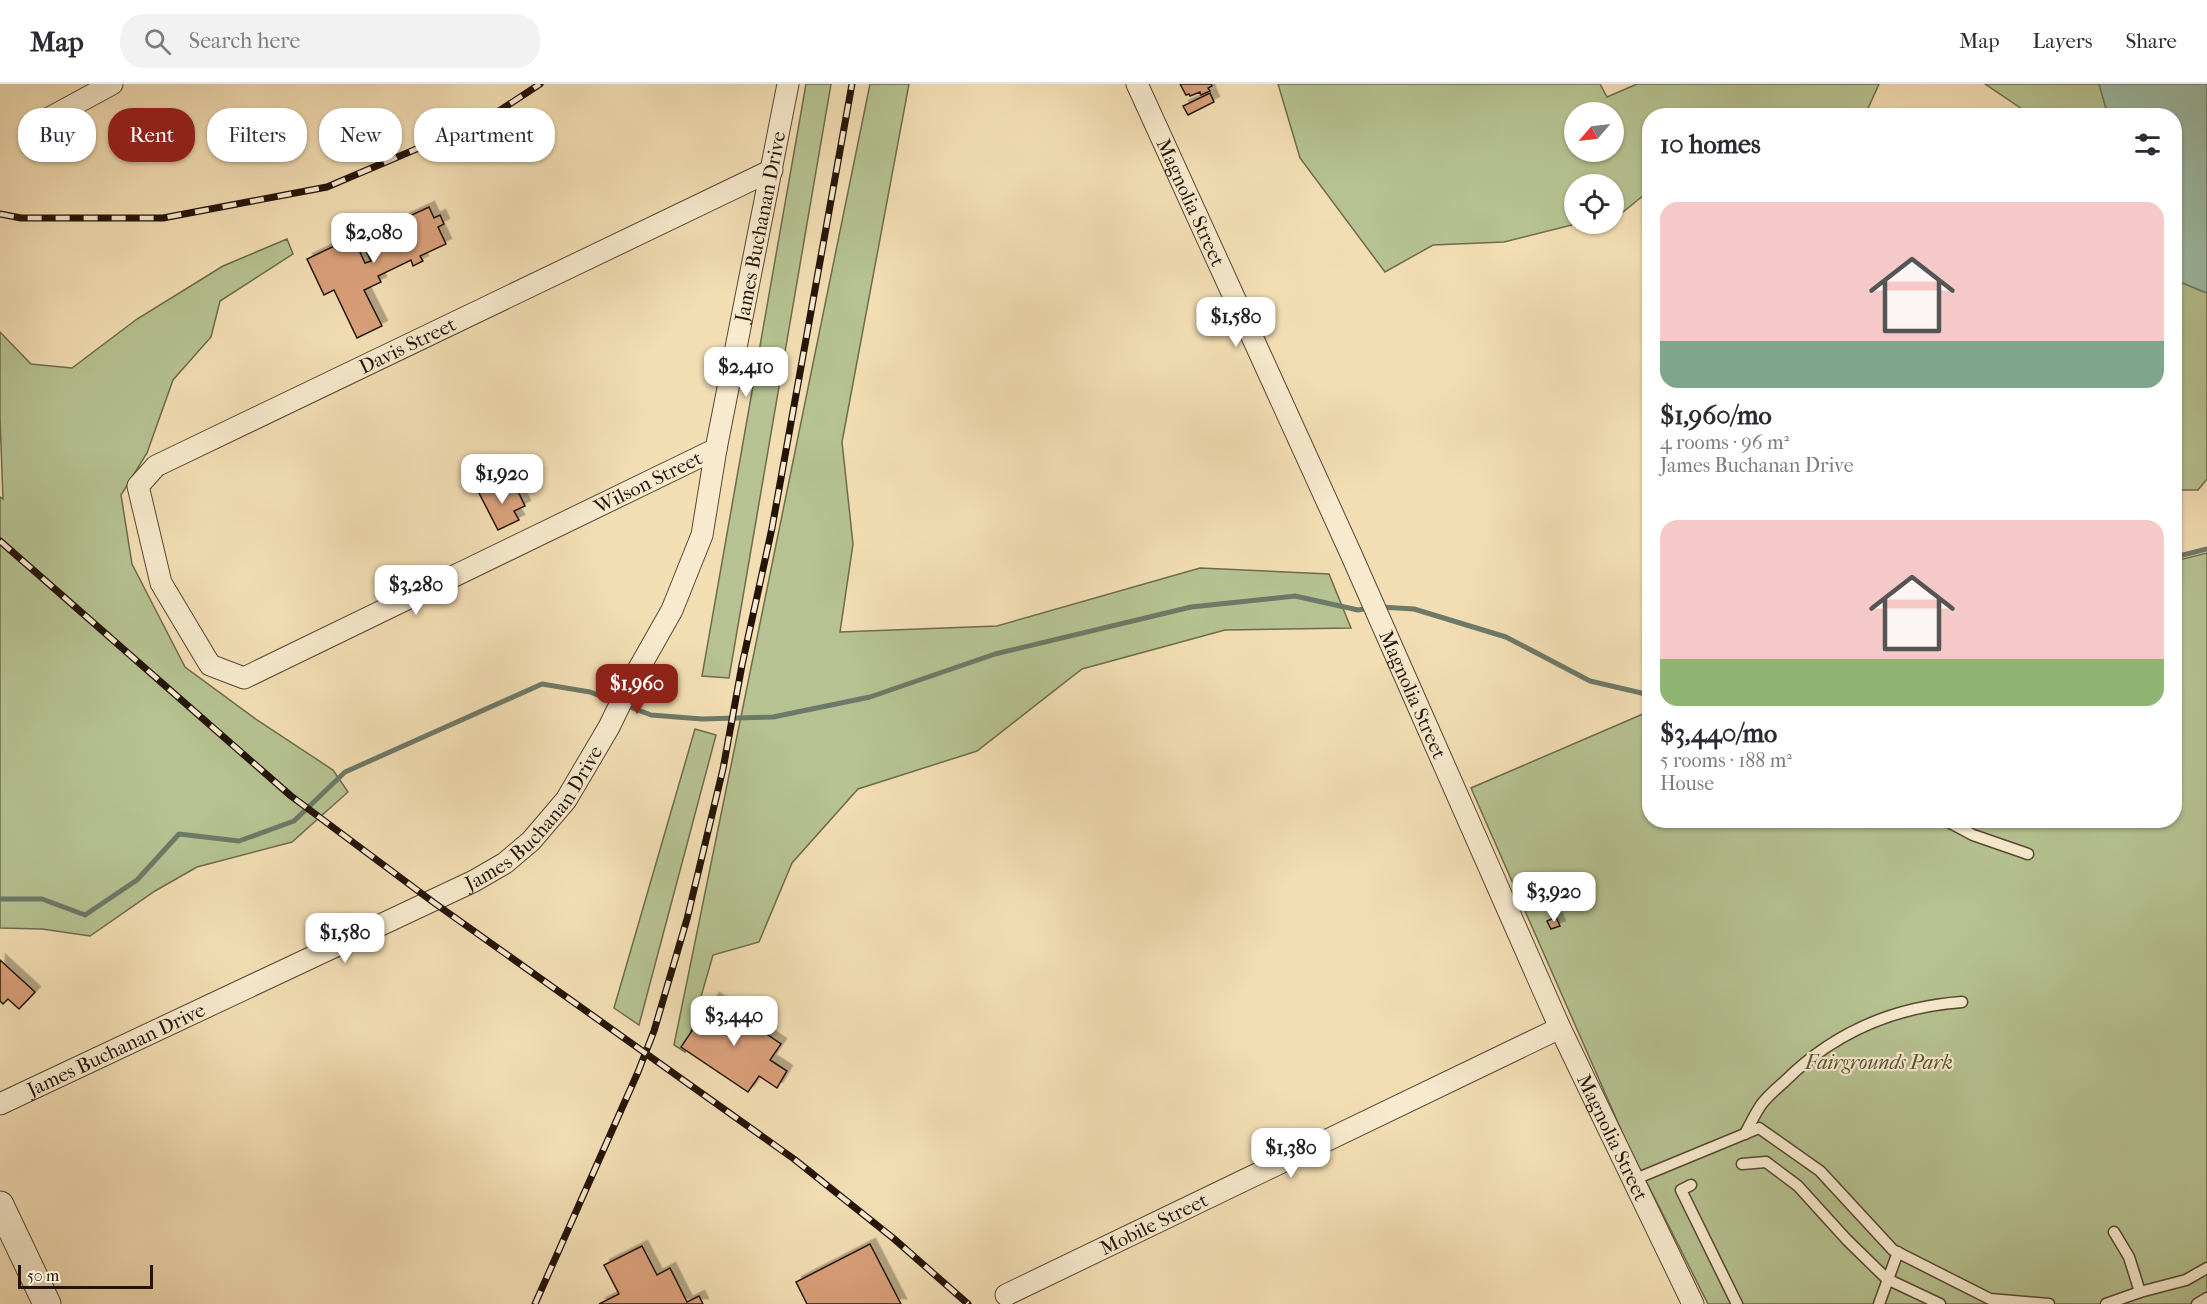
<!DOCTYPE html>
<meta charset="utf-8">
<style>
:root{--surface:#fff;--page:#f2f2f3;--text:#2b2b33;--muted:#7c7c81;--line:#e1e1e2;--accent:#8f2418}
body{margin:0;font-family:"IM FELL French Canon",serif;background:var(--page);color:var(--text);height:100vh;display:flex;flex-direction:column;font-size:22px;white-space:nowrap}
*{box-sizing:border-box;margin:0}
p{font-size:20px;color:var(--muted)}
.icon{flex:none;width:33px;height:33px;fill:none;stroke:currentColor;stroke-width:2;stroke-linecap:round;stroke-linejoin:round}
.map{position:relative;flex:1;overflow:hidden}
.sheet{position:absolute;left:1642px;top:24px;width:540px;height:720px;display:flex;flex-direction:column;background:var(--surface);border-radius:24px;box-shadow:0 2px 4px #0004}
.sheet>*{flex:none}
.banner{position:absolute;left:18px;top:24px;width:570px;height:54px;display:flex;gap:12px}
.needle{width:39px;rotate:242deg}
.buttons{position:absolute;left:1564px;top:18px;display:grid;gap:12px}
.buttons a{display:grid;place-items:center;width:60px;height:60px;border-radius:50%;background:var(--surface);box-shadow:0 2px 4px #0004;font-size:30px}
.scale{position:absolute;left:18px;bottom:15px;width:135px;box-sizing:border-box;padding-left:6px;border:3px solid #241408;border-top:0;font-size:16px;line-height:21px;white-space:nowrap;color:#241408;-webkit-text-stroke:4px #f7eace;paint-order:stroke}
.price{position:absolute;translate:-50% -51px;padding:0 14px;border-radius:12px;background:#fff;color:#222;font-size:20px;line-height:39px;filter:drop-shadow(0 2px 3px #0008)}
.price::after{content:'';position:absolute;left:50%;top:36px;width:18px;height:14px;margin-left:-9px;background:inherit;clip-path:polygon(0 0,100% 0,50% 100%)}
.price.current{background:var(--accent);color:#fff}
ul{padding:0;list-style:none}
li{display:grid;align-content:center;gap:12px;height:318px;padding:0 18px}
li span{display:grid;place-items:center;height:186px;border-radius:18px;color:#555}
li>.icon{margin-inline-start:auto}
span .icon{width:108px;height:108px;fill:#fffc;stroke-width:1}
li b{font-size:26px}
h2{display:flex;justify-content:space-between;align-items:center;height:72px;padding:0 18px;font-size:26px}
.chip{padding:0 21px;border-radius:24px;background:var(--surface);box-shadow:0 2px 4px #0004;font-size:21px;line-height:54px}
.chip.current{background:var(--accent);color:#fff}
header{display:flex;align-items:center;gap:36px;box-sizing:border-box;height:84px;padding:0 30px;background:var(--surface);border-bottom:2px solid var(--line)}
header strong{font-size:28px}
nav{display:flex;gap:33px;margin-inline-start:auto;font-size:21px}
.search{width:420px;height:54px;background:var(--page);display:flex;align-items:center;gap:15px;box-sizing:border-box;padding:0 21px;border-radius:24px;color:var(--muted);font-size:22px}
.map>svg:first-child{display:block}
.green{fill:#b6c291;stroke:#6d6b4c;stroke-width:1.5;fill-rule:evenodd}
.water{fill:#9dbda7;stroke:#6d7967;stroke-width:1.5}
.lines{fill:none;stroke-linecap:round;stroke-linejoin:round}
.stream{stroke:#6d7967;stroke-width:5}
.building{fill:#d9a07a;stroke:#241408;stroke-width:1.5;filter:url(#shadow)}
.service-casing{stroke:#584633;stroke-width:13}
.minor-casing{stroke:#584633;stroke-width:23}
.tertiary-casing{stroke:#584633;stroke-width:29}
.service{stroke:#f7eace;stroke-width:10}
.minor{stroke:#f7eace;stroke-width:21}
.tertiary{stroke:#f7eace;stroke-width:27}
.rail-casing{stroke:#241408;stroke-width:7}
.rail{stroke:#f7eace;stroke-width:4.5;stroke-dasharray:14;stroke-linecap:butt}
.labels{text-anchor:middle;stroke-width:4.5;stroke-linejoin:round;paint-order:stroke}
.street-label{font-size:20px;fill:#241408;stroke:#f7eace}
.park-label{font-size:20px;font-style:italic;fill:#575138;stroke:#f7eace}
</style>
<header>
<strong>Map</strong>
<div class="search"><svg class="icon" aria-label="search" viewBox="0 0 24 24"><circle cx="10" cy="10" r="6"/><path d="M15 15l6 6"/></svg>Search here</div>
<nav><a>Map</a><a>Layers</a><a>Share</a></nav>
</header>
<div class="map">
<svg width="2207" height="1220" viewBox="0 0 2207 1220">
<defs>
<filter id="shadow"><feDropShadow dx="5.5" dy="-5.5" stdDeviation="0" flood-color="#0004"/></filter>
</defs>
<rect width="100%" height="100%" fill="#f3deb4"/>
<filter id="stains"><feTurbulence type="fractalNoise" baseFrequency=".00333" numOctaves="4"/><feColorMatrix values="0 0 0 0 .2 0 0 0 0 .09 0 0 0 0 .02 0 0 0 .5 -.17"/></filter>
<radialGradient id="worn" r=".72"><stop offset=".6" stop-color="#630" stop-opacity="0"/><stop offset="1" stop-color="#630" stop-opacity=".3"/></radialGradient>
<!-- green -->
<g class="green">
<polygon points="806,0 831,0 729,594 702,592"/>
<polygon points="870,0 909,0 842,358 853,460 840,548 997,542 1200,484 1329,490 1351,544 1225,546 1082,585 977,667 858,705 792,779 759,858 713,871 685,968 674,961"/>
<path d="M1278,0H1600L1607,13L1637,0H1879L1865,31L1650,32V106L1623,128L1614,130V100H1575L1576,140L1504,158L1433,161L1385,188L1300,74ZM1575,28H1614V68H1575Z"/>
<polygon points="1985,0 2099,0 2108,31 2031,31"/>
<polygon points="287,155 293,170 220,217 211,253 173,296 147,369 121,411 132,480 185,583 257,636 333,686 348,708 292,758 197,783 155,807 90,852 42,845 0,844 0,413 3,415 0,334 0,248 31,280 72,284 137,235 223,182"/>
<polygon points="2175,196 2207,209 2207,395 2198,406 2175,406"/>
<polygon points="2207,469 2207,1220 1708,1220 1627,1059 1471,704 1650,627 1650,736 2175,736 2175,477"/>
<polygon points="695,645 716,651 639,941 614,924"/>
</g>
<!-- water -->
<polygon class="water" points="2099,0 2207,0 2207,209 2175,196 2175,32 2108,31"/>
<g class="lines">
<!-- stream -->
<g class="stream">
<polyline points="2175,473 2207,465"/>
<polyline points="1380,523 1414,525 1506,553 1590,597 1650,611"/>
<polyline points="625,621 651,631 702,635 773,633 870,613 995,570 1191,523 1295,512 1358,526 1370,524"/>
<polyline points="0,815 42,815 85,831 137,796 179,750 239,757 294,737 345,688 542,600 590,608 616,618"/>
</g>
</g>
<!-- building -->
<g class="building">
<polygon points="1180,0 1211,0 1212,2 1208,4 1210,7 1201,11 1200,8 1190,12 1189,10 1186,11"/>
<polygon points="1210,9 1214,18 1188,31 1183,22"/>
<polygon points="429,123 434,134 440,131 444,140 438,143 446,160 420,172 423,177 413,182 411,176 378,192 381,198 364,206 382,242 357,254 334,206 324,211 307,175 353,153 365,179 371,177 360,155"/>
<polygon points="499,399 503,407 515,401 525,422 514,427 519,436 498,446 479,409"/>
<polygon points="1556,833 1560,842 1551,845 1547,837"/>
<polygon points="0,876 35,908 19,925 8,915 3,920 0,917"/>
<polygon points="714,914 781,960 770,976 787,987 777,1004 759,992 748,1008 681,963"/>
<polygon points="870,1160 901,1220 807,1220 796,1198"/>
<polygon points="642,1162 657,1191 670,1184 687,1218 699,1212 703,1220 599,1220 619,1210 604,1181"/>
</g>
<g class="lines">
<!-- service casing -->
<g class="service-casing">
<g id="service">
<polyline points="1945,736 1973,751 2028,770"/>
<path d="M1745,1050C1750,1040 1755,1030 1761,1021C1767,1013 1776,1005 1784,998C1833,949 1893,923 1962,918"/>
<polyline points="1742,1080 1766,1078 1798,1102 1847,1156 1887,1195 1940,1220"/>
<polyline points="1633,1096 1759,1044 1820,1087 1893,1166 1990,1215 2049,1220"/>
<polyline points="1691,1101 1681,1106 1737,1220"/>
<polyline points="2114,1148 2129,1173 2140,1208"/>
<polyline points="1879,1220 1898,1168"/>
<polyline points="2106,1220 2140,1208 2186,1196 2207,1184"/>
<polyline points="2197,1220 2207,1214"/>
</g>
</g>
<!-- minor casing -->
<g class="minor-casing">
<g id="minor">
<path id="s1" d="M1137,0L1351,470L1560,944L1693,1220"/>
<polyline points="31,44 112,0"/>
<path id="s2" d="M716,365L244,594L210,581L161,499L138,402L156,382L772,86"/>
<path id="s3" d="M0,1020L474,797L505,779L531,757L566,716L609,643L629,602L672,526L702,451L716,365L788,0"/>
<path id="s4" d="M1006,1211L1560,944"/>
</g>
</g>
<!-- tertiary casing -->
<g class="tertiary-casing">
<polyline id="tertiary" points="0,1121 47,1220"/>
</g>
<!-- service -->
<use href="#service" class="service"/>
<!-- minor -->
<use href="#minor" class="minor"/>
<!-- tertiary -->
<use href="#tertiary" class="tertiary"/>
<!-- rail casing -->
<g class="rail-casing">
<g id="rail">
<polyline points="0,130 21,134 163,134 327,103 487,35 540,0"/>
<polyline points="0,457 291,712 433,818 794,1075 893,1154 968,1220"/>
<polyline points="535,1220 638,988 654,947 687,835 723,685 742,581 772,444 852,0"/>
</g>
</g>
<!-- rail -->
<use href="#rail" class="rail"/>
</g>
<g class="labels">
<!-- street labels -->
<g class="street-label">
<text dy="7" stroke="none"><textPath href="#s1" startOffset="130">Magnolia Street</textPath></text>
<text dy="7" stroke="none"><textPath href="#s3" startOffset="1260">James Buchanan Drive</textPath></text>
<text dy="7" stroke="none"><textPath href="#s2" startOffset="1062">Davis Street</textPath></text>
<text transform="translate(648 398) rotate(-26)" y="7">Wilson Street</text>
<text dy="7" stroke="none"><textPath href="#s1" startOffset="670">Magnolia Street</textPath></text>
<text dy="7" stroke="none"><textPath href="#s3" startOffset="612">James Buchanan Drive</textPath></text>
<text dy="7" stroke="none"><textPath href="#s3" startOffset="128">James Buchanan Drive</textPath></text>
<text dy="7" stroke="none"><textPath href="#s1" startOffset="1156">Magnolia Street</textPath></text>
<text dy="7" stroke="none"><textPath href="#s4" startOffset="164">Mobile Street</textPath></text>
</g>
<!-- park labels -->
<g class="park-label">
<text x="1879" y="985">Fairgrounds Park</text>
</g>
</g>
<rect width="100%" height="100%" filter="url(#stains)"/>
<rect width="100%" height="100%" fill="url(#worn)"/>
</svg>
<div class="buttons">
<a><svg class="needle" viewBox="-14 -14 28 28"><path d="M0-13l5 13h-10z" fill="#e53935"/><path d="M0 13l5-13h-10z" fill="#7c7c81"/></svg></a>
<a><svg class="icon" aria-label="locate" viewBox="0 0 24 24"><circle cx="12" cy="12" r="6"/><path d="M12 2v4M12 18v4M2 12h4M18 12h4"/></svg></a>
</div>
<div class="scale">50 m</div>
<b class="price" style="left:374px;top:180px">$2,080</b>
<b class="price" style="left:1236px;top:264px">$1,580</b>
<b class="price" style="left:746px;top:314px">$2,410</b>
<b class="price" style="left:502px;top:421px">$1,920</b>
<b class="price" style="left:416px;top:532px">$3,280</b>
<b class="price current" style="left:637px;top:631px">$1,960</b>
<b class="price" style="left:1554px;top:839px">$3,920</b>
<b class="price" style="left:345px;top:880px">$1,580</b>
<b class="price" style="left:734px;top:963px">$3,440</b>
<b class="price" style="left:1291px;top:1095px">$1,380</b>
<div class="banner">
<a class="chip">Buy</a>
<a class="chip current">Rent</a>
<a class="chip">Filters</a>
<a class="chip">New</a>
<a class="chip">Apartment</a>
</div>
<section class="sheet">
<h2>10 homes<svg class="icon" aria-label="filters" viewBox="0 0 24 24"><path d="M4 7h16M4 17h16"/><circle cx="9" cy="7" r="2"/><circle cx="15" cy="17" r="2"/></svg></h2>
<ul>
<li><span style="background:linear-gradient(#f6c9c9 75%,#7fa58c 0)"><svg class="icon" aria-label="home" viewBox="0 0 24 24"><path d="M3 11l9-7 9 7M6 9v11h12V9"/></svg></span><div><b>$1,960/mo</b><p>4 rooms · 96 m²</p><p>James Buchanan Drive</p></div></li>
<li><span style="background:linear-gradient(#f6c9c9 75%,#8fb573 0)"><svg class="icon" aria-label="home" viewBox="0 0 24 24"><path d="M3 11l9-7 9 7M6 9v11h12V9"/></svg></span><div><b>$3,440/mo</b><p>5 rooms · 188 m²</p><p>House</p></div></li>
</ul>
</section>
</div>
